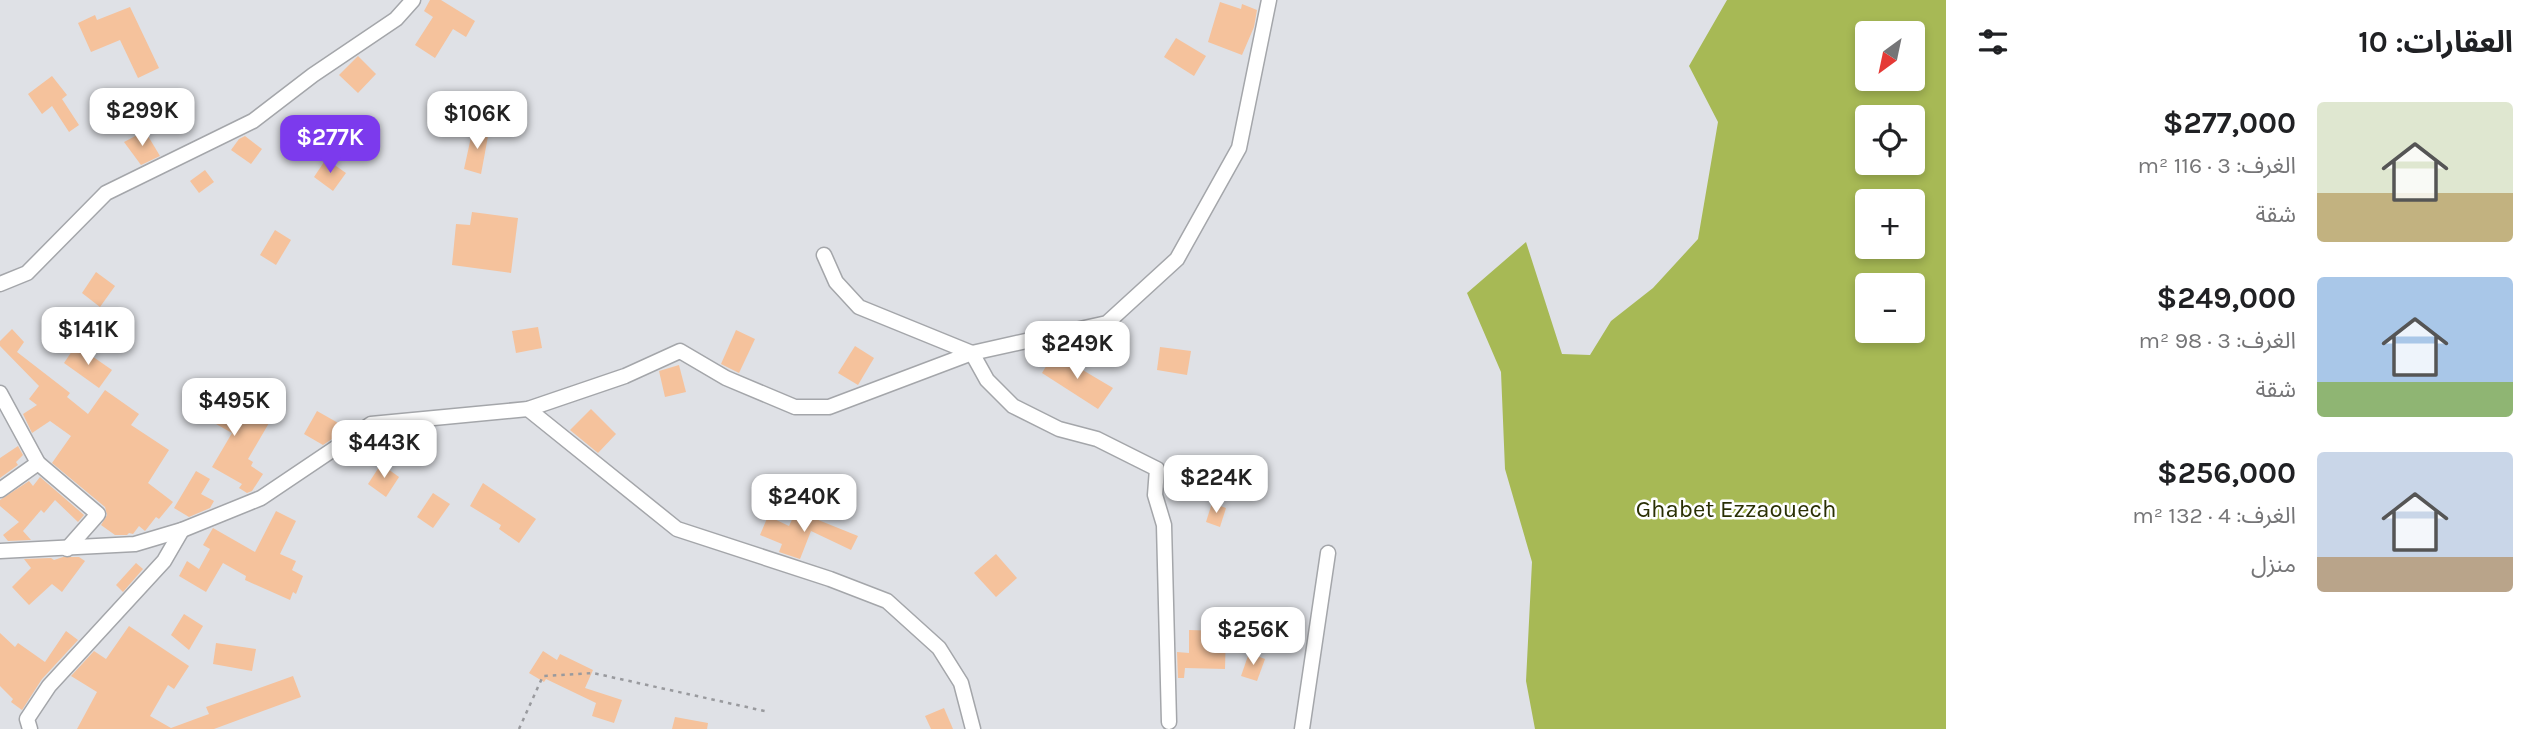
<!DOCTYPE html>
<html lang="ar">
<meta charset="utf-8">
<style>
:root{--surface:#fff;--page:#f2f2f2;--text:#202124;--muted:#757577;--accent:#7c3aed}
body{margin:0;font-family:Karla,"Noto Sans Arabic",sans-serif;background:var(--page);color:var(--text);direction:rtl;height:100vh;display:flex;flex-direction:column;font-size:26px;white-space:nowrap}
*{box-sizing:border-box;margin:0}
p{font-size:23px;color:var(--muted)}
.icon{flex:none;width:38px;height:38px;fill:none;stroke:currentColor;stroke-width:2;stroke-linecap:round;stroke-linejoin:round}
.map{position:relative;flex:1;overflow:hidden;direction:ltr}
.sheet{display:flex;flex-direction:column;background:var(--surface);width:595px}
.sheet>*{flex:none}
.needle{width:46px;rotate:213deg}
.buttons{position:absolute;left:1855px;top:21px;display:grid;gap:14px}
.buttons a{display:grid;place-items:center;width:70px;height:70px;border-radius:7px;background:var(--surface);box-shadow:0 4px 10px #0003;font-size:35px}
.price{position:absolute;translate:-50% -60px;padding:0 16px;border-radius:14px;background:#fff;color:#222;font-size:23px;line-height:46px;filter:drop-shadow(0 2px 4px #0008)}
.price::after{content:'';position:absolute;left:50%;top:42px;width:21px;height:16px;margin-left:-10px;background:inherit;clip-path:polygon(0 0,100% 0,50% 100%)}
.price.active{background:var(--accent);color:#fff}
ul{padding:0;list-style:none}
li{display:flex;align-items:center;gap:21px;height:175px;padding:0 28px}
li span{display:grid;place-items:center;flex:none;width:196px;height:140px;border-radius:7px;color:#555}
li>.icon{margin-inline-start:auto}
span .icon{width:84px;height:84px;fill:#fffc;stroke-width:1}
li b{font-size:30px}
h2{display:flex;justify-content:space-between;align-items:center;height:84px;padding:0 28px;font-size:30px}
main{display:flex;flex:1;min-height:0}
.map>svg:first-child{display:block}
.green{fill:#a7b955;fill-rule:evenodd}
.building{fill:#f5c29c}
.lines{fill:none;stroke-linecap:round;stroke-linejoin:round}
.minor-casing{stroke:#a4a6aa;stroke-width:17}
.path{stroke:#999a9e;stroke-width:2.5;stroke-dasharray:3.5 5;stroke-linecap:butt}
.minor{stroke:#fff;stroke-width:14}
.labels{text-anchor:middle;stroke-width:5;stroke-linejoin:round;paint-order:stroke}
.park-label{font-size:24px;fill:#2a3004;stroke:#fff}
</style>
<main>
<section class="sheet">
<h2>العقارات: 10<svg class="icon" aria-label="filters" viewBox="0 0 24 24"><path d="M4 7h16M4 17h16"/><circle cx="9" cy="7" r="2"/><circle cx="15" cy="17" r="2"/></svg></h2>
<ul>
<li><span style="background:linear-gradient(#dfe7d0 65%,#c2b280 0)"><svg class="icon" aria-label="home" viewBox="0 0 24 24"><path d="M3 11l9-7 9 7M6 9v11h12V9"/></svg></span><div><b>$277,000</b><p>الغرف: 3 · 116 m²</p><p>شقة</p></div></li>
<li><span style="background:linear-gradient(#a9c7e8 75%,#8fb573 0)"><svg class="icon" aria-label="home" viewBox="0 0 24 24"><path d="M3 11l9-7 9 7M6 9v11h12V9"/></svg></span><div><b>$249,000</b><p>الغرف: 3 · 98 m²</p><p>شقة</p></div></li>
<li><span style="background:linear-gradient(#c9d6e8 75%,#b9a48a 0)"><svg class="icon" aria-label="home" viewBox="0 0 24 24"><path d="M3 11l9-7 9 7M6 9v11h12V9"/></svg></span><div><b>$256,000</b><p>الغرف: 4 · 132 m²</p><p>منزل</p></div></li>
</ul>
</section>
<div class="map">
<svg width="1946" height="729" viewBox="0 0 1946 729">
<rect width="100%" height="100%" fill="#dfe1e6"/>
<!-- green -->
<path class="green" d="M1727,0H1946V729H1535L1526,681L1532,562L1505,469L1501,372L1467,293L1526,242L1562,354L1590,355L1611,321L1653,288L1698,239L1718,122L1689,66ZM1867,33H1913V79H1867ZM1867,117H1913V163H1867ZM1867,201H1913V247H1867ZM1867,285H1913V331H1867Z"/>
<!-- building -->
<g class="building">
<polygon points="430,0 441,0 475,21 466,37 453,29 435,58 415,45 433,17 424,11"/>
<polygon points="1220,2 1241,9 1242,4 1257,10 1254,27 1242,55 1208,42"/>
<polygon points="130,7 159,68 138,78 120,40 91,52 78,23 95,15 97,20"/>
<polygon points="1176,38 1206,56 1194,76 1164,57"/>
<polygon points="358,56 376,74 358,93 339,75"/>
<polygon points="52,76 67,95 62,99 79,125 69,132 52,106 42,114 28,94"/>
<polygon points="473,128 489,131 481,174 464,169"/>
<polygon points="145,131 160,156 141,165 124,142"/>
<polygon points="245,136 262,149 251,164 231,150 239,139"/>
<polygon points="326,159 346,173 333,191 314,177"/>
<polygon points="205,170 214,182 199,193 190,181"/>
<polygon points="472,212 518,218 511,273 452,265 456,224 470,225"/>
<polygon points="275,230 291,240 276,265 260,255"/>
<polygon points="96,272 115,286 100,307 82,293"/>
<polygon points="538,327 542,348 516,353 512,331"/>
<polygon points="12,329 24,342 17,352 70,393 67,397 88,414 105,390 139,414 131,425 169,450 148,483 173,502 159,519 156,517 145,531 139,526 133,534 129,533 127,535 115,535 101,525 107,515 105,507 52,463 71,436 50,421 32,433 23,414 37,405 29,399 39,386 0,346 0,341"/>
<polygon points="736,330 755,339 739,373 721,364"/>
<polygon points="76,345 112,370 99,388 64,363"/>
<polygon points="855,346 874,358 858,385 838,373"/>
<polygon points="1160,347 1191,351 1187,375 1157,370"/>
<polygon points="1054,353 1113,388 1098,409 1042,373"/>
<polygon points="679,365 686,392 665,397 659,371"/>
<polygon points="195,393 210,402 214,394 246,414 248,410 269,423 248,459 253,462 251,466 263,474 252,491 247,493 239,488 242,484 212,467 232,433 186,407"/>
<polygon points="591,409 616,434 598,453 570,430"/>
<polygon points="317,411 340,424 332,439 323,445 304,434"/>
<polygon points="18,446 23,455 16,462 18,465 0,478 0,458"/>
<polygon points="381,464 399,477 386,497 368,484"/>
<polygon points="196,471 210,479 201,494 214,501 210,508 189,517 174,508"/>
<polygon points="40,477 84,515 78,522 55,500 44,513 41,510 23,531 31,540 8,541 3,535 19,522 0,506 0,500 29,481 33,486"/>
<polygon points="483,483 536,519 519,543 499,529 501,525 470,506"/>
<polygon points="433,493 450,504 433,528 417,517"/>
<polygon points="1212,503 1226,508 1220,527 1206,522"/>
<polygon points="276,511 296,521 280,554 296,561 292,570 303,576 296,594 293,592 290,600 245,580 246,576 223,563 206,592 179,576 187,561 199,569 210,549 203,545 213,528 255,552"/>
<polygon points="796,511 858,536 851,550 811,531 800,559 779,552 782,544 760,535 768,516 789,526"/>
<polygon points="996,554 1017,578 996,597 974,573"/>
<polygon points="63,557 79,557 85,561 62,592 52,584 29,605 12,587 31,568 24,559 51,558 54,560"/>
<polygon points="136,563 143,569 123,592 116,585"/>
<polygon points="184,614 203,626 189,650 171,635"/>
<polygon points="129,626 189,666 174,689 168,685 150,716 171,728 209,714 206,707 293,676 301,697 214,729 77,729 97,692 71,676 94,651 106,659"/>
<polygon points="1189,630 1226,631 1225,669 1185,668 1184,678 1178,678 1177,652 1189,653"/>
<polygon points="66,631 78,640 42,679 22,710 11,702 13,699 0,686 0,633 15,647 18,643 45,662"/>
<polygon points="216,643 256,649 252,671 213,664"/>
<polygon points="543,651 557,660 560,654 593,670 585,688 622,700 614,723 592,716 596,703 546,679 544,682 529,673"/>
<polygon points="1249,653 1265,659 1257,681 1241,676"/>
<polygon points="944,708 953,729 931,729 925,716"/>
<polygon points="675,717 708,723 707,729 672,729"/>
</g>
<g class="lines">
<!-- minor casing -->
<g class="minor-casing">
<g id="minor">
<polyline points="824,255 836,282 859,307 972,353 987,380 1013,406 1059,429 1097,439 1157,469 1155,495 1164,525 1169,722"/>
<polyline points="0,284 27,273 106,193 253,121 313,75 396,19 413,0"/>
<polyline points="0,393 38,463 98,514 67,549"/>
<polyline points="528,409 677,529 830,579 887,601 939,648 961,683 973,729"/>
<polyline points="0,490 38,463"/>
<polyline points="0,551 135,544 182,530 261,498 371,424 528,409 625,376 680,351 726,378 795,407 829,407 972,353 1107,323 1177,259 1239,148 1269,0"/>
<polyline points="30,729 27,719 49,686 164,561 182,530"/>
<polyline points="1302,729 1328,553"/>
</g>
</g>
<!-- path -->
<polyline class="path" points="519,729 543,676 593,673 769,712"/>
<!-- minor -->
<use href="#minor" class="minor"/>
</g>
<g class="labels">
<!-- park labels -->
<g class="park-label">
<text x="1736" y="517">Ghabet Ezzaouech</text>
</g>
</g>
</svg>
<div class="buttons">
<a><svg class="needle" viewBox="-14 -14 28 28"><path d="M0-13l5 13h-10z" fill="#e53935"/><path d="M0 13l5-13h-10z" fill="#757577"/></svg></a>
<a><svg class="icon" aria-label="locate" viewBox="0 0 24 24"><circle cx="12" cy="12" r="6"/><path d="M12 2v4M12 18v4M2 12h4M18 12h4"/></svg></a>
<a>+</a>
<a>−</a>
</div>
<b class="price" style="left:142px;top:148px">$299K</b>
<b class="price" style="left:477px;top:151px">$106K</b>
<b class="price active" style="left:330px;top:175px">$277K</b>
<b class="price" style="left:88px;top:367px">$141K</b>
<b class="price" style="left:1077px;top:381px">$249K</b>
<b class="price" style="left:234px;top:438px">$495K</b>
<b class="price" style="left:384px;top:480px">$443K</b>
<b class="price" style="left:1216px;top:515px">$224K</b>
<b class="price" style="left:804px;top:534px">$240K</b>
<b class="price" style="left:1253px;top:667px">$256K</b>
</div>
</main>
